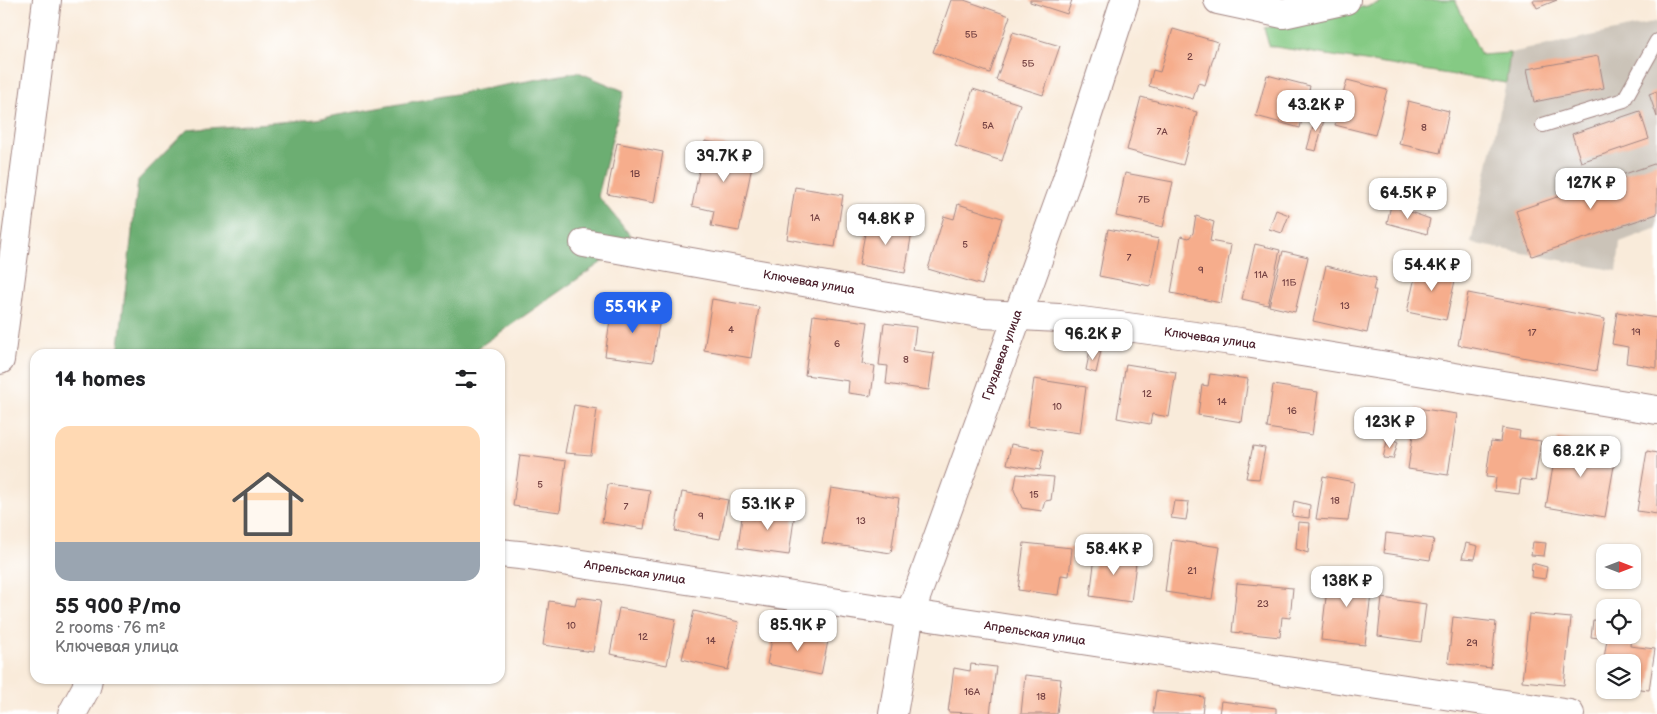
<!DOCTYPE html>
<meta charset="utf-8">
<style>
:root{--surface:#fff;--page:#f2f2f2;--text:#202124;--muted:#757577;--accent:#2563eb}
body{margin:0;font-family:"Balsamiq Sans",sans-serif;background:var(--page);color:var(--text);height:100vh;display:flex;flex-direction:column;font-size:19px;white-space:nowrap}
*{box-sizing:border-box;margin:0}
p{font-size:16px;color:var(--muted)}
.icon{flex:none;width:28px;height:28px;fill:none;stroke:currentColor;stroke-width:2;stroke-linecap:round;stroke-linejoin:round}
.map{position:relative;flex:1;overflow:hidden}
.side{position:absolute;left:30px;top:349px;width:475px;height:335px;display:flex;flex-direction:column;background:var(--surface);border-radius:15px;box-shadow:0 1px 4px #0004}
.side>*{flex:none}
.needle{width:32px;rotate:90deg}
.tools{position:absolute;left:1596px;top:544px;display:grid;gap:10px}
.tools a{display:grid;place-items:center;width:45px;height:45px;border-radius:10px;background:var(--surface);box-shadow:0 1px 4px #0004;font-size:25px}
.price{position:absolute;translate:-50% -42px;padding:0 11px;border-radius:10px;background:#fff;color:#222;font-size:16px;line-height:32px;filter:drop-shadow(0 1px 2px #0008)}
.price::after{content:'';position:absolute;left:50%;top:30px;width:15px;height:11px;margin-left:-8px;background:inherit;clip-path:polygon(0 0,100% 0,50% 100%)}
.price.current{background:var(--accent);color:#fff}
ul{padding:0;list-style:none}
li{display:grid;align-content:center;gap:10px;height:265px;padding:0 25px}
li span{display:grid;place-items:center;height:155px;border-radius:15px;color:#555}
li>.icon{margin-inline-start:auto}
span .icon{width:90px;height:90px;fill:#fffc;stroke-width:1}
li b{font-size:21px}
h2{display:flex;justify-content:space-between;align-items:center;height:60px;padding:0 25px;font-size:21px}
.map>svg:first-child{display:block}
.industrial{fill:#cbc3b8}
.green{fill:#85ca84;stroke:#687458}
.forest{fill:#6cae72;stroke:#5b664e}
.building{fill:#f6ad8c}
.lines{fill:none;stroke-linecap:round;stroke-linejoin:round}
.service-casing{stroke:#a28582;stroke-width:16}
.minor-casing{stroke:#a28582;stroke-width:30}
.trunk-casing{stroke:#a28582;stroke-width:30}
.service{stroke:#fff;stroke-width:14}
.minor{stroke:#fff;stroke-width:28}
.trunk{stroke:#fff;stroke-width:28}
.labels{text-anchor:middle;stroke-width:4.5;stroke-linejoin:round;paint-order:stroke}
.number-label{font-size:10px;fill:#754243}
.street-label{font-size:12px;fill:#4a1f2b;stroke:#fff}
</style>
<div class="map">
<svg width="1657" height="714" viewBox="0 0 1657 714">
<rect width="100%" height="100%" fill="#fff"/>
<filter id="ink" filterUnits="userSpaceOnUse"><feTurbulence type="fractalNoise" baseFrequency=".02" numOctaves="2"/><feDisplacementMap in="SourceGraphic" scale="10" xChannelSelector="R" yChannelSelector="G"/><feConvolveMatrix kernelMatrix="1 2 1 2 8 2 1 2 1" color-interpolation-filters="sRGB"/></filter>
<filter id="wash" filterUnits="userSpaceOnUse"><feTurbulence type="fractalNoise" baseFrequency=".0096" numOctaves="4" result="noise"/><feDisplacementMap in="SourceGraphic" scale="20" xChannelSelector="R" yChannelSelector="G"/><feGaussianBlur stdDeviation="1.12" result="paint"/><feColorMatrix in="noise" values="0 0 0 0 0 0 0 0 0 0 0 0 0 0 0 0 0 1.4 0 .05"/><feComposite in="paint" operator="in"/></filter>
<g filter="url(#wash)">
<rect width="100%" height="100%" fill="#f9ebda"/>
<!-- industrial -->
<polygon class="industrial" points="1657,22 1657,228 1620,242 1617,271 1471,243 1506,83 1510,53"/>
<!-- green -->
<polygon class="green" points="1385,0 1455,0 1481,55 1510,53 1506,83 1269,46 1264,28 1376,4"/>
<!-- forest -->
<polygon class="forest" points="578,72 624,91 598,196 634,240 469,354 118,354 138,180 187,130 316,119"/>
<g id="blocks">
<!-- building -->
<g class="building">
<polygon points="951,0 964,0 1010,16 990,73 933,52"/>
<polygon points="1030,0 1072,0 1067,14 1030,2"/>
<polygon points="1533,0 1557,0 1537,8"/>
<polygon points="1173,29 1218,42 1205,85 1198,83 1193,99 1149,86 1153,70 1160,72"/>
<polygon points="1013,32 1060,46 1043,95 996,80"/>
<polygon points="1598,56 1604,88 1534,102 1527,69"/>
<polygon points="1267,75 1310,86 1300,128 1256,116"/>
<polygon points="1347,80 1387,90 1375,135 1335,125"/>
<polygon points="973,89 1020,104 1002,161 955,146"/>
<polygon points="1657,91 1657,117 1649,94"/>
<polygon points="1141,97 1197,112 1183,165 1127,150"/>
<polygon points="1408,101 1449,111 1440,153 1399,144"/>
<polygon points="1640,111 1649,139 1581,162 1572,134"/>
<polygon points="1317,113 1325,116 1316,151 1307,149"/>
<polygon points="705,141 755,151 739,231 711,226 714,211 692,206"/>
<polygon points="617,143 663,152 654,203 607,194"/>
<polygon points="1657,163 1657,214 1532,256 1516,211"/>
<polygon points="1125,173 1173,182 1163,227 1116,216"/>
<polygon points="1377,182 1388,183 1385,201 1373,200"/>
<polygon points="795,187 843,195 835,247 787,239"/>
<polygon points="958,204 1002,218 982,285 928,269 944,216 954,219"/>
<polygon points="1391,205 1430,219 1427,234 1387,223"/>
<polygon points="1276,210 1289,215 1282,233 1269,229"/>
<polygon points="1196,216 1214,222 1210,241 1231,245 1221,303 1171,293 1181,236 1189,238 1193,233"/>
<polygon points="868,218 913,226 905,273 859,265"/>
<polygon points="1108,229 1159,239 1150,286 1099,276"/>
<polygon points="1255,244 1280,250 1268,305 1242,299"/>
<polygon points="1283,251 1308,257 1295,312 1269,306"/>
<polygon points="1418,264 1457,272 1446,320 1407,312"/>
<polygon points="1326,266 1376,278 1373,290 1376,290 1367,333 1313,321"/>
<polygon points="1468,293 1605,319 1596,371 1458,345"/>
<polygon points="712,299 759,307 751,358 704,350"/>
<polygon points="612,305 661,312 653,362 605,356"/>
<polygon points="1617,312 1657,318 1657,368 1626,363 1628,347 1612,344"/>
<polygon points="813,315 868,322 862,364 875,366 871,396 848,393 849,381 805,375"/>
<polygon points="884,323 916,327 913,350 934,353 929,390 886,384 888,366 879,365"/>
<polygon points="1090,350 1101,351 1096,373 1086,370"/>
<polygon points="1126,364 1176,372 1169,417 1152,414 1150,424 1117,418"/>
<polygon points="1210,374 1248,379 1242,422 1198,415 1202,385 1208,386"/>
<polygon points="1034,379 1086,387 1080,433 1027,426"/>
<polygon points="1273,385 1318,392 1312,435 1267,428"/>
<polygon points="574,405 597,409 591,455 565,453"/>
<polygon points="1417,408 1457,414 1448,475 1408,469"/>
<polygon points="1502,428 1520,431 1519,438 1541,441 1535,481 1521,479 1519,494 1494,491 1496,478 1486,477 1491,441 1500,442"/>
<polygon points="1388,437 1398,442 1393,459 1383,458"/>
<polygon points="1558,438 1617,449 1605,517 1546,507"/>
<polygon points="1011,444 1044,450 1040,470 1007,464"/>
<polygon points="1253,446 1265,448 1259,479 1246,478"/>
<polygon points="1647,451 1657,453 1657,514 1637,511"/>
<polygon points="520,455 566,461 560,512 513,506"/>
<polygon points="1017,474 1054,477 1051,500 1045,501 1042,511 1022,508 1014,490"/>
<polygon points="1323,476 1354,482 1348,521 1316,519"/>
<polygon points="608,484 650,490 644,529 602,522"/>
<polygon points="831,488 899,498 891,553 822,543"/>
<polygon points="682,492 728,500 720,539 675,531"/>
<polygon points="1174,501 1189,502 1186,520 1171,518"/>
<polygon points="1294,501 1310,505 1309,518 1292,516"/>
<polygon points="756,506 795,512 789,555 738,548 742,517 754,519"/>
<polygon points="1298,522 1310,523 1308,553 1296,549"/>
<polygon points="1386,533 1434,539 1430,560 1384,553"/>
<polygon points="1172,540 1220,547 1212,599 1165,592"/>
<polygon points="1533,542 1546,543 1544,556 1531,555"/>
<polygon points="1024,543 1072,548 1069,576 1061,575 1058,595 1018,590"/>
<polygon points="1466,543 1478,546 1475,559 1462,558"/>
<polygon points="1096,549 1137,555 1131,602 1090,596"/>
<polygon points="1532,563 1547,567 1545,579 1531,577"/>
<polygon points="1604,568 1605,580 1619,580 1618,583 1602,581"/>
<polygon points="1329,572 1373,576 1365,645 1321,640"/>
<polygon points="1237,583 1293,588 1290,618 1282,617 1280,637 1232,632"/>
<polygon points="577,597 601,600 593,652 543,645 549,601 575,605"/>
<polygon points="1382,598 1426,604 1421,642 1378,636"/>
<polygon points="619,608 676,619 667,665 610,654"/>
<polygon points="694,611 739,622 728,670 682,659"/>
<polygon points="1529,614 1571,618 1564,685 1522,681"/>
<polygon points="1453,617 1496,622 1491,668 1448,663"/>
<polygon points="1593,620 1605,621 1605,635 1631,635 1630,646 1655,649 1649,690 1632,688 1632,662 1605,662 1605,684 1600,684 1607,639 1591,637"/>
<polygon points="774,630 828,641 821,675 767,664"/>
<polygon points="971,664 996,667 990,714 948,712 954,668 970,671"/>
<polygon points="1025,675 1061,679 1057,714 1021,714"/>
<polygon points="1156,691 1204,697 1202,714 1153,714"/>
<polygon points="1221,701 1276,708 1276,714 1219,714"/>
</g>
</g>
</g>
<g filter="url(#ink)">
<use href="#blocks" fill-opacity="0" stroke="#a28582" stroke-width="1"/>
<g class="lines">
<!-- service casing -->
<g class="service-casing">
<polyline id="service" points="1543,125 1624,100 1657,41"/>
</g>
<!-- minor casing -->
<g class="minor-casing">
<g id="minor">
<polyline points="1218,0 1283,14 1346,0"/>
<polyline points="584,243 984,314 1059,318 1240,342 1657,410"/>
<polyline points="500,553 529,556 1570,714"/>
<polyline points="72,714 86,688 88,679"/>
<polyline points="893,714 910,614 1065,185 1125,0"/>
</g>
</g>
<!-- trunk casing -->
<g class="trunk-casing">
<polyline id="trunk" points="0,360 47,0"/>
</g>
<!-- service -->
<use href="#service" class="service"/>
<!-- minor -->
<use href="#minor" class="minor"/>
<!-- trunk -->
<use href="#trunk" class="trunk"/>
</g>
</g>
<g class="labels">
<!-- number labels -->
<g class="number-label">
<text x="971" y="38">5Б</text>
<text x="1190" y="60">2</text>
<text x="1028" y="67">5Б</text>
<text x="988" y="129">5А</text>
<text x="1424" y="131">8</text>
<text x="1162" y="135">7А</text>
<text x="635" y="177">1В</text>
<text x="1144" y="203">7Б</text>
<text x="815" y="221">1А</text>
<text x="965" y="248">5</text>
<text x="1129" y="261">7</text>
<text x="1201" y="273">9</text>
<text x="1261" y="278">11А</text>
<text x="1289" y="286">11Б</text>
<text x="1345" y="309">13</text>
<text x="731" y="333">4</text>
<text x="1636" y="335">19</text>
<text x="1532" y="336">17</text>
<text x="837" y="347">6</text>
<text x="906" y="363">8</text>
<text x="1147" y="397">12</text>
<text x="1222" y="405">14</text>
<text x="1057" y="410">10</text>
<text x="1292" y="414">16</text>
<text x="540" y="488">5</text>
<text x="1034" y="498">15</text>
<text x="1335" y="504">18</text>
<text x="626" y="510">7</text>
<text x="701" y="519">9</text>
<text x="861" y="524">13</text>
<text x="1192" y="574">21</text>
<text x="1263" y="607">23</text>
<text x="571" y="629">10</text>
<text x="643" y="640">12</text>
<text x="711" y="644">14</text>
<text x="1472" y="646">29</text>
<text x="972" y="695">16А</text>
<text x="1041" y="700">18</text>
</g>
<!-- street labels -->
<g class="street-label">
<text transform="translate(809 282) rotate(10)" y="4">Ключевая улица</text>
<text transform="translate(1210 338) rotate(8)" y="4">Ключевая улица</text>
<text transform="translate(1002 355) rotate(-70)" y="4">Груздевая улица</text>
<text transform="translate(635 572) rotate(9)" y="4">Апрельская улица</text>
<text transform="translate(1035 633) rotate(9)" y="4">Апрельская улица</text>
</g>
</g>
</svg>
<div class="tools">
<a><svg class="needle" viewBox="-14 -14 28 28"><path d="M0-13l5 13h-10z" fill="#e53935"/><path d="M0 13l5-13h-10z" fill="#757577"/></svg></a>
<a><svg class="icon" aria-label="locate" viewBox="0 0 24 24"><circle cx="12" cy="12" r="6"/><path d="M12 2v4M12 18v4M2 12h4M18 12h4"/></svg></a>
<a><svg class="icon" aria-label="layers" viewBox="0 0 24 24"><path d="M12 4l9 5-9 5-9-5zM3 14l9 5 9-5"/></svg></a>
</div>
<b class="price" style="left:1316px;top:132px">43.2K ₽</b>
<b class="price" style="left:724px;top:183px">39.7K ₽</b>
<b class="price" style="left:1591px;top:210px">127K ₽</b>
<b class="price" style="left:1408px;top:220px">64.5K ₽</b>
<b class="price" style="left:886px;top:246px">94.8K ₽</b>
<b class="price" style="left:1432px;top:292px">54.4K ₽</b>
<b class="price current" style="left:633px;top:334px">55.9K ₽</b>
<b class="price" style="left:1093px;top:361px">96.2K ₽</b>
<b class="price" style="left:1390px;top:449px">123K ₽</b>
<b class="price" style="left:1581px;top:478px">68.2K ₽</b>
<b class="price" style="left:768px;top:531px">53.1K ₽</b>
<b class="price" style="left:1114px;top:576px">58.4K ₽</b>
<b class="price" style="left:1347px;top:608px">138K ₽</b>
<b class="price" style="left:798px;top:652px">85.9K ₽</b>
<section class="side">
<h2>14 homes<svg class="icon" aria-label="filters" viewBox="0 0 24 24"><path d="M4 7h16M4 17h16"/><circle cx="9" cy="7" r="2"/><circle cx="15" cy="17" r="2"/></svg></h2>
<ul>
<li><span style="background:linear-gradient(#ffd9b3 75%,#9aa5b1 0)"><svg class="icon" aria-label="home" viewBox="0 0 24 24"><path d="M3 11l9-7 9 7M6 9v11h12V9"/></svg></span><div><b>55 900 ₽/mo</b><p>2 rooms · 76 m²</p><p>Ключевая улица</p></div></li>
</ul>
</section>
</div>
